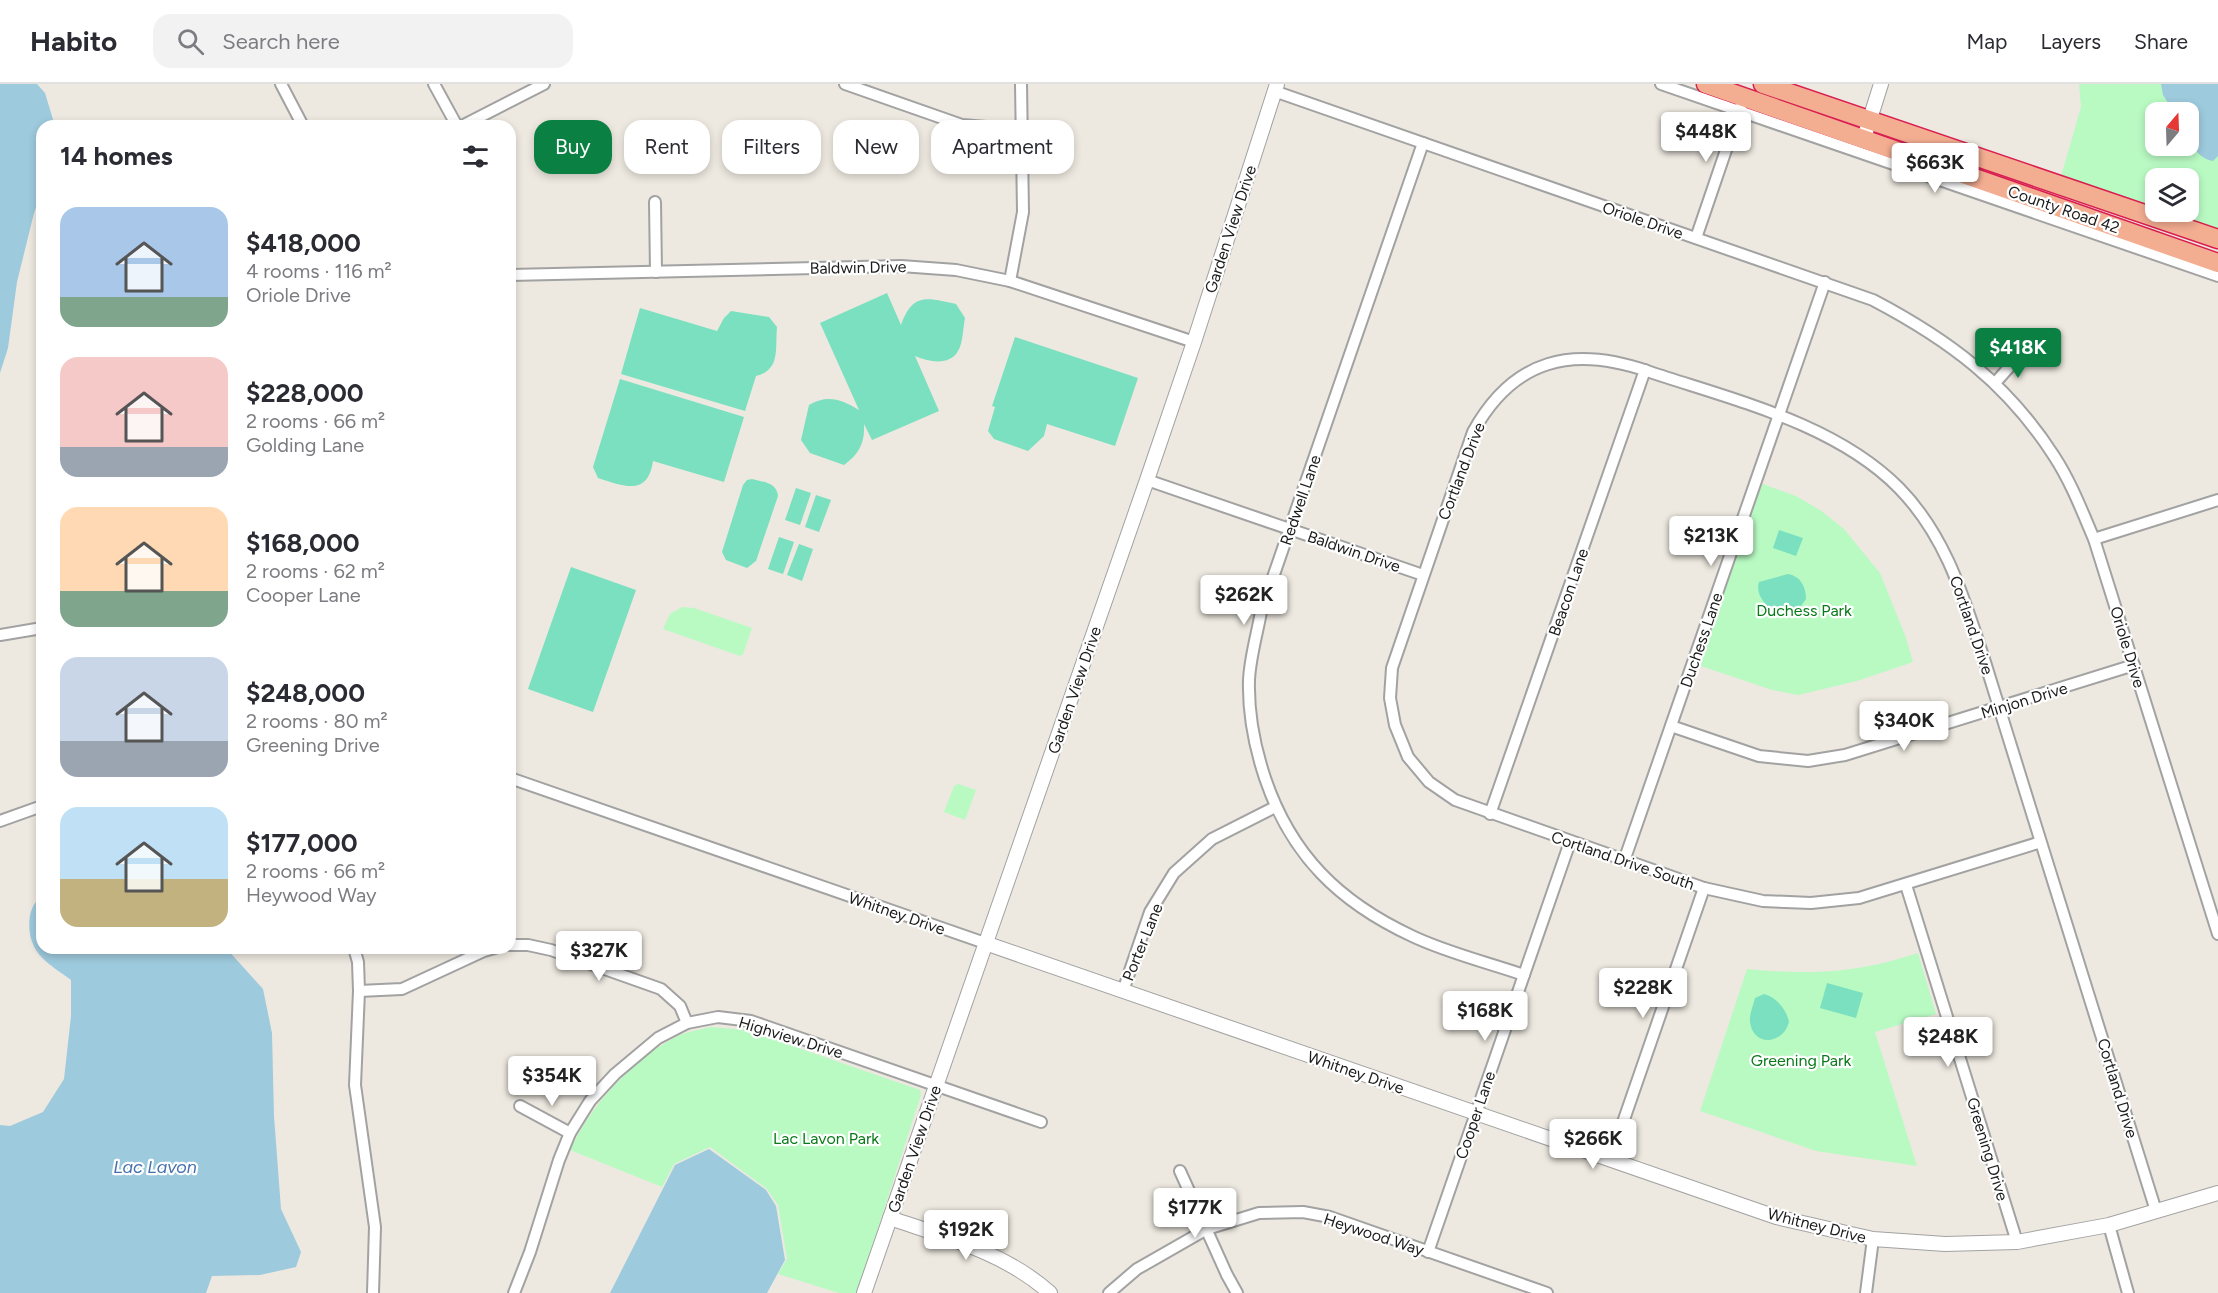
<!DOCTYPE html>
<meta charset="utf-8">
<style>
:root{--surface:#fff;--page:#f2f2f3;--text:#2b2b33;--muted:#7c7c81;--line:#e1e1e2;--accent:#0b8043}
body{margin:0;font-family:Figtree,sans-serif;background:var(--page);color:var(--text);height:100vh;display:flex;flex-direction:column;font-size:22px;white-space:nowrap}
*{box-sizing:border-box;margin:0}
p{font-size:20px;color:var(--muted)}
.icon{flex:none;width:33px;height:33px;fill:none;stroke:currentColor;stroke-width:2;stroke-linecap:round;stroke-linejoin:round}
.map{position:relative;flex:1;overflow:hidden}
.details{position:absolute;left:36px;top:36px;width:480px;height:834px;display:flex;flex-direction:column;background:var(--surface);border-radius:18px;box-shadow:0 3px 9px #0003}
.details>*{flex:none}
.banner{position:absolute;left:534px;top:36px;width:570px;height:54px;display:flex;gap:12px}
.needle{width:39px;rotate:19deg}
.fabs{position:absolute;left:2145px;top:18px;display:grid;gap:12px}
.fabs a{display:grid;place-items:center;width:54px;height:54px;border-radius:12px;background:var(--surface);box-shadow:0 3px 9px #0003;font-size:30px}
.price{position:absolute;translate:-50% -51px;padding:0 14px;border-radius:6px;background:#fff;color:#222;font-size:20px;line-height:39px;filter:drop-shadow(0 2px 3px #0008)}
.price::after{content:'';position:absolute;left:50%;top:36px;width:18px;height:14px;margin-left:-9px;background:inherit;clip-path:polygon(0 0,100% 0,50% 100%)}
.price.active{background:var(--accent);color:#fff}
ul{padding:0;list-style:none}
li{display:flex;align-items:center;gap:18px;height:150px;padding:0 24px}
li span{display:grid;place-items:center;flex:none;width:168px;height:120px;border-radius:18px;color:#555}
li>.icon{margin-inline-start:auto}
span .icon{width:72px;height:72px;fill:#fffc;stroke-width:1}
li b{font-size:26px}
h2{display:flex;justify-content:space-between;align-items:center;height:72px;padding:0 24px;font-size:26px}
.chip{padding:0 21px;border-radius:18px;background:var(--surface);box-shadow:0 3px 9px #0003;font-size:21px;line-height:54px}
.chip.active{background:var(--accent);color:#fff}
header{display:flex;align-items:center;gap:36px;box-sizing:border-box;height:84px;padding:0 30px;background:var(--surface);border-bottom:2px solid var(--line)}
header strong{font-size:28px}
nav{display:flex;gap:33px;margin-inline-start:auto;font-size:21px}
.search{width:420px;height:54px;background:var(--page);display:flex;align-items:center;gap:15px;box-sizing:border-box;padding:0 21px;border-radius:18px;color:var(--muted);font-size:22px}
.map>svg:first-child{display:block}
.park{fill:#b9fac3;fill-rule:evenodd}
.pitch{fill:#7ae0bf}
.water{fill:#9ecadd}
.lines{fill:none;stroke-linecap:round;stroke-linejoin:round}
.minor-casing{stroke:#a2a2a2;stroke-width:14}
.tertiary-casing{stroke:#a2a2a2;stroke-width:16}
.trunk-casing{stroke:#d91e51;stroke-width:21}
.minor{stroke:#fff;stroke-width:10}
.tertiary{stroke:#fff;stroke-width:14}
.trunk{stroke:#f3ad91;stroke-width:18}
.labels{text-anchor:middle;stroke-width:4.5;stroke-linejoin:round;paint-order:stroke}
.street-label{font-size:16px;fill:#1b1b1b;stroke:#fff}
.park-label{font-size:16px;fill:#087a19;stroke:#fff}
.water-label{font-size:18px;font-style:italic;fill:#4672ac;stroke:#fff}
</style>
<header>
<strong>Habito</strong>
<div class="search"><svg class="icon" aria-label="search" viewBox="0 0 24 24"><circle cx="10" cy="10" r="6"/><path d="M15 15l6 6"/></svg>Search here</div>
<nav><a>Map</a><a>Layers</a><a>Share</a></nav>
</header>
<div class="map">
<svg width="2218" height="1209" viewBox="0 0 2218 1209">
<rect width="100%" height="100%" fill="#ede9e0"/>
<!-- park -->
<g class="park">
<path d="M2079,0H2218V146L2164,128H2188V94H2156L2155,124L2061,92L2081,23ZM2156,28H2188V62H2156Z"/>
<polygon points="1760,399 1796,412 1820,426 1844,445 1880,489 1905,551 1913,578 1857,597 1798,611 1772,606 1698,581"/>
<polygon points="682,523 694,524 752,544 743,570 740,572 663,545 670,530"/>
<polygon points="958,700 976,706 965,736 944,728 954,702"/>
<path d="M1918,869L1936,930L1875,948L1917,1082L1816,1067L1700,1027L1747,885C1788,889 1829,890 1869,882C1885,879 1902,874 1918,869Z"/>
<path d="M711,943L746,946L920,1006L921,1011L857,1209H839L778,1190L787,1175L778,1121L767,1105L710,1063L674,1080L662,1103L570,1066C591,1022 629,979 672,955C684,948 698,946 711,943Z"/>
</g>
<!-- pitch -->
<g class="pitch">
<path d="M887,209L901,241C913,208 927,214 956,220L965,234C963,244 963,259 958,267C949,283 927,277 915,272L939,327L872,356L864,340C865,359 859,370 844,381L810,369L801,356L809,321C828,310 842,316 859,326L820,239Z"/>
<path d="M640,224L717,247L724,234L731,227L769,233L777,243C775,264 781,286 756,292L745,327L621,290Z"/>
<polygon points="1015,253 1138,294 1115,362 1047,340 1044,352 1028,367 994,355 988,347 995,323 992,322"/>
<path d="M620,295L744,333L724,398L653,377C648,413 623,402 598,394L593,383Z"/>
<path d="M752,395C764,398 777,399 778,412L756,477L747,484L726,476L722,468L743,401L747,396Z"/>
<polygon points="796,404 811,409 800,441 785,436"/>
<polygon points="816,411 831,416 819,448 805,443"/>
<polygon points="1779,446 1803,454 1796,472 1773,464"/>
<polygon points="779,453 794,458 783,490 768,485"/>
<polygon points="799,460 813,465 802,497 787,491"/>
<polygon points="571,483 636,506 593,628 528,605"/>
<path d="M1788,490C1800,492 1806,502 1806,515L1796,529L1786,531L1775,530C1766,520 1755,512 1759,498Z"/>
<polygon points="1827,899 1863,909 1856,934 1820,924"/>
<path d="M1764,910C1776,913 1787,926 1789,938C1783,961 1753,963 1750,938C1749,931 1753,922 1755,914Z"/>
</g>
<!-- water -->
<g class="water">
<polygon points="0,0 37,0 45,9 55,42 42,42 42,106 34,129 17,198 8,264 0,289"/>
<path d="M2161,0H2218V72L2213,77C2190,73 2188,47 2188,28H2174L2163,11Z"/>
<path d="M42,814V864H226L263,905L272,949L274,1032L281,1125L301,1168L296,1183L260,1191L212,1192L206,1209H0V1041L10,1042L43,1028L64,995L71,932V896C58,886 39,876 33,860C27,848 27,819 42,814Z"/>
<polygon points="709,1065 766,1106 776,1122 785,1176 767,1209 610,1209 675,1081"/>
</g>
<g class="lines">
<!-- minor casing -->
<g class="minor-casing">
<g id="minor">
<polyline points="281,0 303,42"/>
<polyline points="434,0 457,42"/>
<polyline points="845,0 962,41 1023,46"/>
<polyline points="1661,0 2218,192"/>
<path d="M1274,7L1873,216C1949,256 2007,299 2054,372C2071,398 2082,427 2094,455L2218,850"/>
<polyline points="462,42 544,0"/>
<path d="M1423,59L1261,528C1257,550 1250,574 1249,596C1248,630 1254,661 1265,694C1291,771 1339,818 1412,852C1445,868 1489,879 1524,891"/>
<polyline points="655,118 656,188"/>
<polyline points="1696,154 1741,22"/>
<polyline points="510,191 901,182 956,186 1010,197 1194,258"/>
<polyline points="1010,197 1023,128 1021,0"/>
<polyline points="1995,299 2019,272"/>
<polyline points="1147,396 1423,491"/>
<polyline points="2094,455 2218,416"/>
<polyline points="0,551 42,544"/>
<polyline points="1671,642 1759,672 1808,677 1845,671 2134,581"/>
<polyline points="510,694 985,859"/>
<polyline points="1490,730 1645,286"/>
<polyline points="0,737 42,722"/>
<path d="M2041,758L1859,814L1811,819L1763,817L1704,804L1455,716L1429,698L1408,673L1395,641L1390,614L1392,584L1473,348C1514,274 1573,261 1650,288C1734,316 1836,340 1899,404C1947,453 1964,515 1985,578C2000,626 2015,675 2030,723C2072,858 2114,992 2156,1127"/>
<polyline points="1624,777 1825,198"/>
<polyline points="1906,801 2017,1158"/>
<polyline points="510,861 528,861 551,866 661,905 680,922 687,939"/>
<polyline points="354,864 358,878 359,907 355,1001 375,1143 373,1209"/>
<polyline points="359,907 402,905 484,867 495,864"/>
<polyline points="1123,907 1150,828 1174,789 1212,755 1275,723"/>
<polyline points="520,1022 570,1049"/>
<polyline points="1610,1076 1704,804"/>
<polyline points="1180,1087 1227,1191 1237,1209"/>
<polyline points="2109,1141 2128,1209"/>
<polyline points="1428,1168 1570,758"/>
<polyline points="514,1209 530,1168 559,1076 570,1049 590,1017 615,990 658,954 687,939 718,933 751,937 1041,1038"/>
<polyline points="1109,1209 1137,1185 1207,1145 1259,1129 1303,1128 1330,1133 1547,1209"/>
<polyline points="1866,1209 1873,1155"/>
</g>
</g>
<!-- tertiary casing -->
<g class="tertiary-casing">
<g id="tertiary">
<polyline points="1864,54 1881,0"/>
<polyline points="985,859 1776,1133 1873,1155 1945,1160 2017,1158 2109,1141 2218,1109"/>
<path d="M890,1134C945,1153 1006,1169 1050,1209"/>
<polyline points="864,1209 1147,396 1194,258 1277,0"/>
</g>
</g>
<!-- trunk casing -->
<g class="trunk-casing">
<g id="trunk">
<polyline points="1706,0 2218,179"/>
<polyline points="1763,0 2218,155"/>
</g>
</g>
<!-- minor -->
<use href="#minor" class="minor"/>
<!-- tertiary -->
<use href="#tertiary" class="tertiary"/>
<!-- trunk -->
<use href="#trunk" class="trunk"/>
</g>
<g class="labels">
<!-- street labels -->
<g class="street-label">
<text transform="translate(2064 125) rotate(19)" y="6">County Road 42</text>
<text transform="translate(1643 136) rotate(19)" y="6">Oriole Drive</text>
<text transform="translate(1230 145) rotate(-72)" y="6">Garden View Drive</text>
<text transform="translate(858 183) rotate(-1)" y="6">Baldwin Drive</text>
<text transform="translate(1461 387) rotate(-69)" y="6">Cortland Drive</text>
<text transform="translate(1300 416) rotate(-71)" y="6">Redwell Lane</text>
<text transform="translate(1354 467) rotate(19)" y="6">Baldwin Drive</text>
<text transform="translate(1568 508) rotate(-71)" y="6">Beacon Lane</text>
<text transform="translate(1972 541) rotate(71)" y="6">Cortland Drive</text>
<text transform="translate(1701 556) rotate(-71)" y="6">Duchess Lane</text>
<text transform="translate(2128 563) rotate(73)" y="6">Oriole Drive</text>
<text transform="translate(1074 606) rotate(-71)" y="6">Garden View Drive</text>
<text transform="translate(2024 616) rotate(-17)" y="6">Minjon Drive</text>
<text transform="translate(1623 776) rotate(19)" y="6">Cortland Drive South</text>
<text transform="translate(897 829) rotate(19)" y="6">Whitney Drive</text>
<text transform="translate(1142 858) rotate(-68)" y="6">Porter Lane</text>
<text transform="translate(791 953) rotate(17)" y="6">Highview Drive</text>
<text transform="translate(1356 988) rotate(19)" y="6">Whitney Drive</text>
<text transform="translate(2118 1004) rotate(73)" y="6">Cortland Drive</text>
<text transform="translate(1475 1031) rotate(-71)" y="6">Cooper Lane</text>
<text transform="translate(914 1065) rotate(-71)" y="6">Garden View Drive</text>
<text transform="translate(1988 1065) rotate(73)" y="6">Greening Drive</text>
<text transform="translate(1817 1141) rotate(14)" y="6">Whitney Drive</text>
<text transform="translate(1374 1150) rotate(18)" y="6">Heywood Way</text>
</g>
<!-- park labels -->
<g class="park-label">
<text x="1804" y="532">Duchess Park</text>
<text x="1801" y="982">Greening Park</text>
<text x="826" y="1060">Lac Lavon Park</text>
</g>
<!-- water labels -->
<g class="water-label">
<text x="155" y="1089">Lac Lavon</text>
</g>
</g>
</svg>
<div class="fabs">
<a><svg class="needle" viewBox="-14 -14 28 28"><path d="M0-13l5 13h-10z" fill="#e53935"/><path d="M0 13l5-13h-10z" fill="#7c7c81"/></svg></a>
<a><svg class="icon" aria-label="layers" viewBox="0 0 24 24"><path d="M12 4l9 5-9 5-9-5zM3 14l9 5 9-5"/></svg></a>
</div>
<b class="price" style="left:1706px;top:79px">$448K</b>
<b class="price" style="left:1935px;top:110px">$663K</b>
<b class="price active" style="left:2018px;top:295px">$418K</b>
<b class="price" style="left:1711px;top:483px">$213K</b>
<b class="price" style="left:1244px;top:542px">$262K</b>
<b class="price" style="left:1904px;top:668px">$340K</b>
<b class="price" style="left:599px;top:898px">$327K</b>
<b class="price" style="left:1643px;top:935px">$228K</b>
<b class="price" style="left:1485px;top:958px">$168K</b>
<b class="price" style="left:1948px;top:984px">$248K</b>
<b class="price" style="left:552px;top:1023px">$354K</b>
<b class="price" style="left:1593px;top:1086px">$266K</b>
<b class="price" style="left:1195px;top:1155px">$177K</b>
<b class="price" style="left:966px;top:1177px">$192K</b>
<div class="banner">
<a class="chip active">Buy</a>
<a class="chip">Rent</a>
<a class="chip">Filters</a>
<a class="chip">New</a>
<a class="chip">Apartment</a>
</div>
<section class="details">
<h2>14 homes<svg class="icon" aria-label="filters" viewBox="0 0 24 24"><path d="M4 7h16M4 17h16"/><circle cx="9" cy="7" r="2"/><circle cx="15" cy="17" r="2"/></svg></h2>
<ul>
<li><span style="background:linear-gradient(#a9c7e8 75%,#7fa58c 0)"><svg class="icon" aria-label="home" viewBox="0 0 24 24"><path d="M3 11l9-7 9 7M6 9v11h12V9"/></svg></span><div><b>$418,000</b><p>4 rooms · 116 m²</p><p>Oriole Drive</p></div></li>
<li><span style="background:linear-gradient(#f6c9c9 75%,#9aa5b1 0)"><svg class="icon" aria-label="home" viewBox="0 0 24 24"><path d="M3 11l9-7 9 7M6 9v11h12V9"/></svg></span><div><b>$228,000</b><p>2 rooms · 66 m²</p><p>Golding Lane</p></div></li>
<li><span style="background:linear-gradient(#ffd9b3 70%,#7fa58c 0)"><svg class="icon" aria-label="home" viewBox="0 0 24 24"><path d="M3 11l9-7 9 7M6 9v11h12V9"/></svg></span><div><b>$168,000</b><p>2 rooms · 62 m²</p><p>Cooper Lane</p></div></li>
<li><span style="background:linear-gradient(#c9d6e8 70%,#9aa5b1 0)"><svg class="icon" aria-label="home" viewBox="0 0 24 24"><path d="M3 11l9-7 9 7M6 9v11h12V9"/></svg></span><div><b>$248,000</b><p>2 rooms · 80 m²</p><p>Greening Drive</p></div></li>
<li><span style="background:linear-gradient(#bfe0f5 60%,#c2b280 0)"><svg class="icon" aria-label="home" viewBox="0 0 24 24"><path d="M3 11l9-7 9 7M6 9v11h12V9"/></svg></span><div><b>$177,000</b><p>2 rooms · 66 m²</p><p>Heywood Way</p></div></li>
</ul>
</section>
</div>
